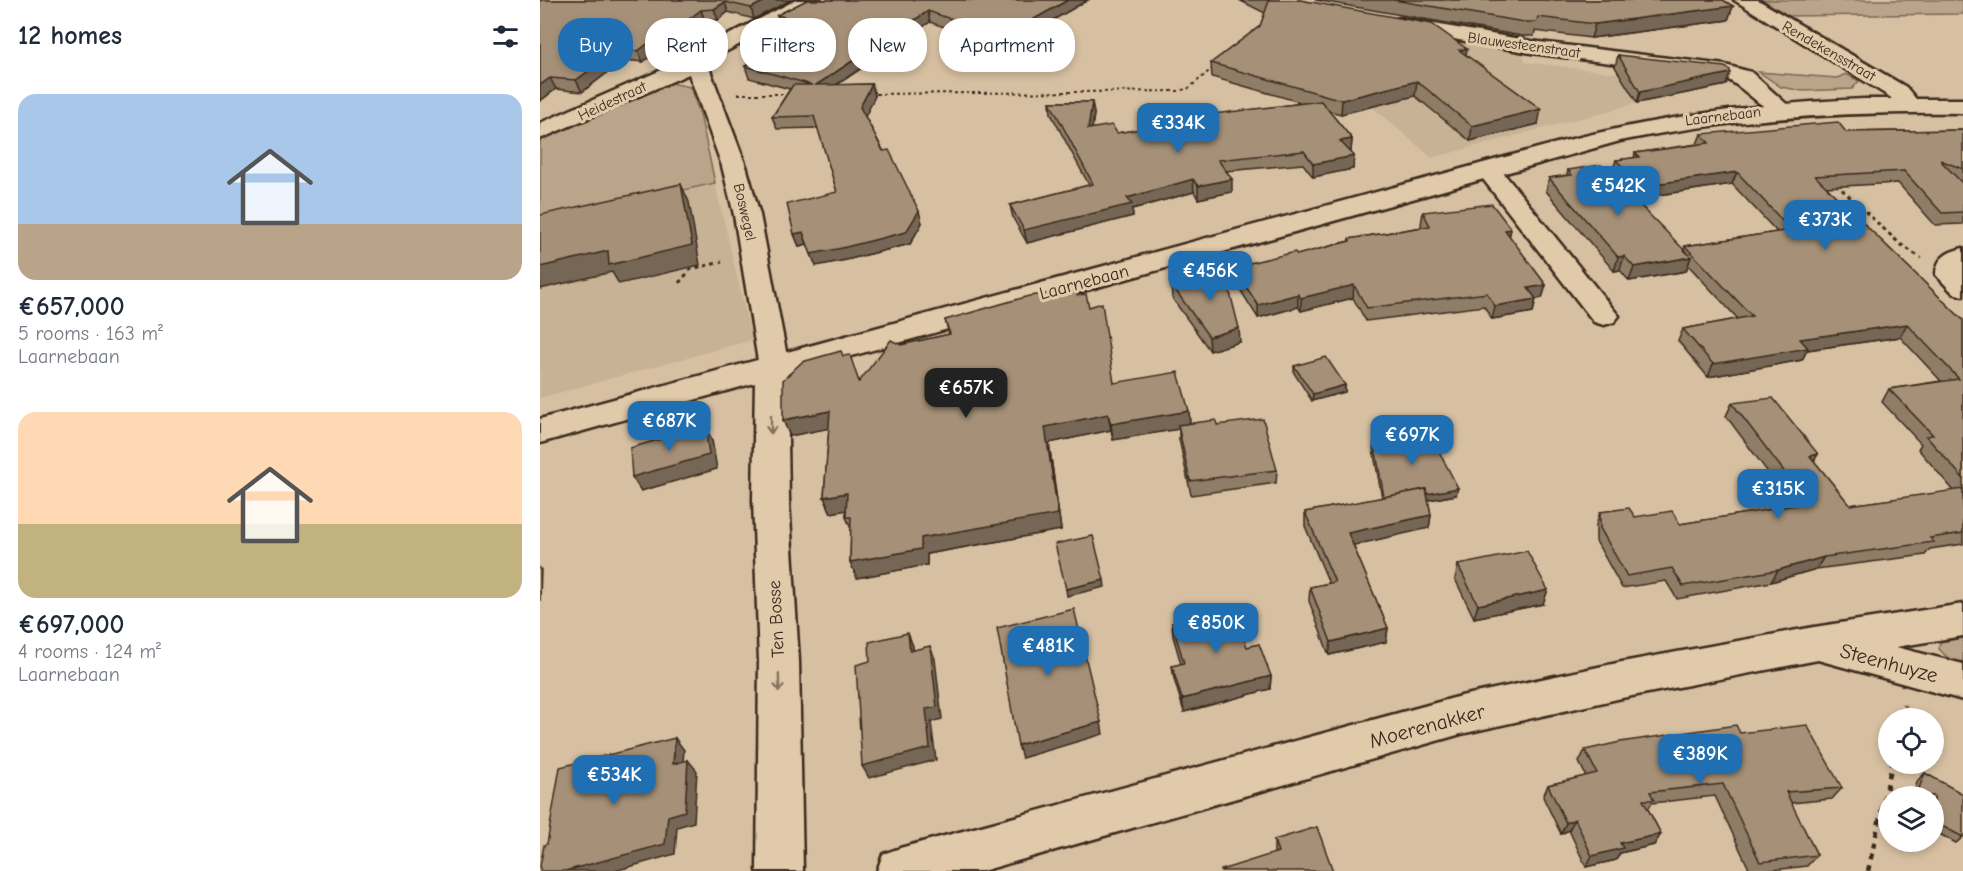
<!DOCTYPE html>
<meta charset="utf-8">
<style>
:root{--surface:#fff;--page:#f2f2f3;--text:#1f2937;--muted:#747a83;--accent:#1f6fb2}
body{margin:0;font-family:"Comic Neue",sans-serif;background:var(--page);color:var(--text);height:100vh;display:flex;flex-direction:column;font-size:22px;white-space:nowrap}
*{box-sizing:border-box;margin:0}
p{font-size:20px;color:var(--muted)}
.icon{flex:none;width:33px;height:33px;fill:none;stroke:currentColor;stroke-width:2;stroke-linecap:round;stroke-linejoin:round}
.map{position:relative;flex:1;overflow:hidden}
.sheet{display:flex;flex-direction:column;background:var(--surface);width:540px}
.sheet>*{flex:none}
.guide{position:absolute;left:18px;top:18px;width:570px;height:54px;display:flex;gap:12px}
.tools{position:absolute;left:1338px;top:708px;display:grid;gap:12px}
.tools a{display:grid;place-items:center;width:66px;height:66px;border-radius:50%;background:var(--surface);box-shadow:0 3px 9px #0003;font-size:30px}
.price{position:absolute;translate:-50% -51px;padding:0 14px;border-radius:12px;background:var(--accent);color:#fff;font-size:20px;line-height:39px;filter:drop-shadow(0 2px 3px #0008)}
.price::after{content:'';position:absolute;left:50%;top:36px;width:18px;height:14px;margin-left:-9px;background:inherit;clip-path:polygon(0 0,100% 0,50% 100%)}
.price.current{background:#222;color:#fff}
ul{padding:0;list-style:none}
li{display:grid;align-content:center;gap:12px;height:318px;padding:0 18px}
li span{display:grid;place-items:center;height:186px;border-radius:18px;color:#555}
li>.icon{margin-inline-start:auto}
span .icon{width:108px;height:108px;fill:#fffc;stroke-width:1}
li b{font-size:26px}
h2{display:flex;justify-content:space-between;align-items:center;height:72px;padding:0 18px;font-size:26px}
.tag{padding:0 21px;border-radius:24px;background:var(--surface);box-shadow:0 3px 9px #0003;font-size:21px;line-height:54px}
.tag.current{background:var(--accent);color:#fff}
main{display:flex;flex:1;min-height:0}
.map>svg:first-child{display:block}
.built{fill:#c8b295}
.green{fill:#baa48a;stroke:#7a6754;stroke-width:1.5}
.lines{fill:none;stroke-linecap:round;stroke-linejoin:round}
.minor-casing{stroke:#3b2a1e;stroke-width:5}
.tertiary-casing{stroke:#3b2a1e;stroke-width:5}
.path-far2{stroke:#3b2a1e;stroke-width:2;stroke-dasharray:3 3;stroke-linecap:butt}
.path-far1{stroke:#3b2a1e;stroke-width:3;stroke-dasharray:4 4;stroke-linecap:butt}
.path{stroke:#3b2a1e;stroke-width:4.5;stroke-dasharray:6 6;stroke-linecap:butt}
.minor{fill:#e1caaa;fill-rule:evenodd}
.tertiary{fill:#e1caaa;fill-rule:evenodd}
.wall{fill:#8f7d67;stroke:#3b2a1e;stroke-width:1.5}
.shaded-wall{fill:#746654;stroke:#3b2a1e;stroke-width:1.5}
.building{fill:#a69178;stroke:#3b2a1e;stroke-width:1.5}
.oneway{stroke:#86725d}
.labels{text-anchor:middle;stroke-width:6;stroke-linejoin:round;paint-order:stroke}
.far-street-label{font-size:15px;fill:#3b2a1e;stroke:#e1caaa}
.street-label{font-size:18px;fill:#3b2a1e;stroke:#e1caaa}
.near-street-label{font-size:21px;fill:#3b2a1e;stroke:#e1caaa}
</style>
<main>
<section class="sheet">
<h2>12 homes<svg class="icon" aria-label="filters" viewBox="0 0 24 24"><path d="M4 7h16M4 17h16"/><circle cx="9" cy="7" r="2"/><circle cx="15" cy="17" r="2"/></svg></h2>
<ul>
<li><span style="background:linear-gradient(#a9c7e8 70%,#b9a48a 0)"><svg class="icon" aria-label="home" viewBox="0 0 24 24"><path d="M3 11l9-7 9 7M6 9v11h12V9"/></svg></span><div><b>€657,000</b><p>5 rooms · 163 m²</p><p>Laarnebaan</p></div></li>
<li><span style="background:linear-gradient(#ffd9b3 60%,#c2b280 0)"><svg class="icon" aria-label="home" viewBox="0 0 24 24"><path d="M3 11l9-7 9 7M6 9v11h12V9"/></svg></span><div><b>€697,000</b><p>4 rooms · 124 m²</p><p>Laarnebaan</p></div></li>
</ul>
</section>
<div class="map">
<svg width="1423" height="871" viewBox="0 0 1423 871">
<rect width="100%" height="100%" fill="#d7c0a2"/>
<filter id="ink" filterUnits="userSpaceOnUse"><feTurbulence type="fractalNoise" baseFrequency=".0167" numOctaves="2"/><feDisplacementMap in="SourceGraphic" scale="12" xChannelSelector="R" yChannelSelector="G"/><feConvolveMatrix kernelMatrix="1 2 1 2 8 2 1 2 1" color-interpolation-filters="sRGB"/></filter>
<g filter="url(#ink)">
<!-- built -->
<g class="built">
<polygon points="863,33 982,54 986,62 1181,86 1102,102 892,158 804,83"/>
<polygon points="175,183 212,340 0,398 0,222"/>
</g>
<!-- green -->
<g class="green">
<polygon points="1223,0 1423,0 1423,14 1248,16"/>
<polygon points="1219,72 1297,78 1306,74 1319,81 1312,89 1263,91 1241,87"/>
<polygon points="131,83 150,87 160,114 175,183 0,222 0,140"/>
<polygon points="1423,638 1423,663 1411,661 1399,649 1400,642"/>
</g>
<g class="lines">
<!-- minor casing -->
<g class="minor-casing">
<g id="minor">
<polygon points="256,0 281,0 278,4 179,55 168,65 206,166 220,215 249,367 247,380 249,500 259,661 263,871 217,871 219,661 213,500 215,380 219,367 194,215 182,166 149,74 0,139 0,123 149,58 165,47"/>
<path d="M1194,0H1218L1366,87L1381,105L1378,110C1364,113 1359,107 1350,97Z"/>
<path d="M860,18L991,41L1185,65L1211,72L1252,109L1249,114C1227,119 1205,85 1182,77L991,53L853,28L850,24L853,20Z"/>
<polygon points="948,163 957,165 1074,310 1079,316 1074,322 1064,325 1054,322 936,170 939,165"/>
<path d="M1423,248V296L1413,293L1396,275C1396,258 1407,252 1423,248Z"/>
<polygon points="1423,604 1423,636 1356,647 1423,664 1423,700 1278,660 1082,698 921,734 442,871 337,871 343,854 360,848 921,696 1082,662 1274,627"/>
</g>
</g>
<!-- tertiary casing -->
<g class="tertiary-casing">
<path id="tertiary" d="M1324,99H1423V113C1307,111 1194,118 1080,141L0,443V419L1024,141C1123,116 1222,103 1324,99Z"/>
</g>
<!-- path-far2 -->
<g class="path-far2">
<polyline points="198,94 250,94"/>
<polyline points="330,94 639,91 649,88 674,67"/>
</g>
<!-- path-far1 -->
<g class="path-far1">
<polyline points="1296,184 1360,244 1381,258"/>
<polyline points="139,283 151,269 182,262"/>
</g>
<!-- path -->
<g class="path">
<polyline points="1362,718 1365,705"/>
<polyline points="1328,871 1352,764"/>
</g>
<!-- minor -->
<use href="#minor" class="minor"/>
<!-- tertiary -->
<use href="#tertiary" class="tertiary"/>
</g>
<!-- wall -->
<g class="wall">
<polygon points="0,0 251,0 214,19 188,12 178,20 165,21 143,38 133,39 103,62 84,60 42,92 16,89 0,101"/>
<polygon points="267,0 548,0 464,48 390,22 297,85 332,84 335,96 325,116 382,223 370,244 306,260 276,266 267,244 259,246 254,234 297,192 278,128 237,129 232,117 250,89 209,78 205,66 267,33 241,26 237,15"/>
<polygon points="699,0 760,0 926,55 998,124 930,141 875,96 801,114 789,111 812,139 811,151 810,151 814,156 813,169 773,177 763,164 687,171 692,192 658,199 654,192 592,209 593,216 487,243 473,218 470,205 549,185 511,114 510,102 552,102 554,114 552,129 577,133 650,121 650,118 763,103 672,77 671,63 720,26 725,13"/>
<polygon points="775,0 1183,0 1193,6 1188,20 1051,38 995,31 994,36 982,36"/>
<polygon points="1078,55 1186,85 1097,103 1075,67"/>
<polygon points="1423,130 1423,224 1395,225 1358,183 1286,187 1423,320 1423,544 1390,549 1385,555 1276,569 1231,582 1137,599 1126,581 1082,588 1056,541 1056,525 1060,512 1140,524 1253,506 1186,416 1192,403 1278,454 1274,461 1310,505 1414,491 1378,449 1381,444 1342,402 1349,389 1401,381 1360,337 1267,350 1262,360 1168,377 1138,341 1143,329 1198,319 1148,265 1146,271 1089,281 1080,270 1074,271 1006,191 1009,178 1027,175 1028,170 1144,250 1145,246 1237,232 1192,184 1098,198 1072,172 1076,160 1094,158 1095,153 1157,144 1161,134"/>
<polygon points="883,212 971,229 969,236 1006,285 1002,298 996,299 993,312 952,319 944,306 826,321 813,298 761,311 758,307 718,318 694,280 693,267 757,255 809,241 809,239 882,227 881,225"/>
<polygon points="631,284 700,342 670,351 632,298"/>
<polygon points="537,295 549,307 574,383 649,411 650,423 677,425 737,470 736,483 651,495 639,439 639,429 573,440 571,430 509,443 521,530 387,554 387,565 317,578 310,562 311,529 306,517 306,510 291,513 284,497 289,428 250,436 243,420 303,356 320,382 361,345 409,334 405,320"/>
<polygon points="754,366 805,385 805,392 772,401 754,373"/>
<polygon points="834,442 916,495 888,500 891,515 889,528 813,545 848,628 846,642 789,655 769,601 770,587 789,583 765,526 765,512 842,498 833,449"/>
<polygon points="918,565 1003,604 934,618 915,579"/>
<polygon points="632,623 707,647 731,676 730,689 644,712 634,679 632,666 641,664 633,636"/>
<polygon points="1200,733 1302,788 1292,799 1251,803 1277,855 1267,866 1224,871 1210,871 1175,796 1112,803 1108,809 1121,834 1114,845 1080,853 1076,860 1046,867 1029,830 1021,834 1003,797 1008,785 1046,776 1039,762 1045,750"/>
<polygon points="1385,773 1423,837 1416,843 1394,831 1394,796 1372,796 1378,780"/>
<polygon points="734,840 793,871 734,854"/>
</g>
<!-- shaded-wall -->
<g class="shaded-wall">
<polygon points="227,0 251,0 214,19 211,8"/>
<polygon points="528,0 548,0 464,48 462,37"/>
<polygon points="185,2 188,12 178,20 174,9"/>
<polygon points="1193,6 1188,20 1051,38 1055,24"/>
<polygon points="161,10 165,21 143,38 133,39 103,62 98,51 129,28"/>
<polygon points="388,11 390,22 279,96 276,85"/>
<polygon points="79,49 84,60 42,92 36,80"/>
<polygon points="927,49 925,63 919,50"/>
<polygon points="1190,73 1186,85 1097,103 1100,92"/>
<polygon points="10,78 16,89 0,101 0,85"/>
<polygon points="877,81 875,96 801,114 802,100"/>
<polygon points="332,84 335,96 324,119 320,107"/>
<polygon points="552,102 554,114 550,142 548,129"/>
<polygon points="1001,109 998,124 930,141 932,126"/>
<polygon points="812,139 811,151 800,153 800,141"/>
<polygon points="814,156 813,169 773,177 773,164"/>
<polygon points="1197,172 1192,184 1098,198 1101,186"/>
<polygon points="653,179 654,192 592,209 593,216 487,243 484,230 587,198"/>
<polygon points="692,179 692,192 658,199 658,186"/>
<polygon points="141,184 149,202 160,265 79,284 72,272 0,289 0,267"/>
<polygon points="379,211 382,223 370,244 306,260 276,266 271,254"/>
<polygon points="971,229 968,242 965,230"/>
<polygon points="263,232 267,244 259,246 254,234"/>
<polygon points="1084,256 1080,270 1074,271 1078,257"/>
<polygon points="1151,257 1146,271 1089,281 1094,267"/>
<polygon points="814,285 813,298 761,311 761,298"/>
<polygon points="1006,285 1002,298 985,301 988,288"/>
<polygon points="758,294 758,307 718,318 718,305"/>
<polygon points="996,299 993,312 952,319 955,306"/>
<polygon points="1367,324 1360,337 1267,350 1262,360 1168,377 1173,364 1260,339"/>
<polygon points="699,328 700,342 670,351 669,337"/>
<polygon points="805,385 805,392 772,401 773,394"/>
<polygon points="290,411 296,427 250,436 243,420"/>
<polygon points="649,411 650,427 638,425 639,429 573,440 571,424"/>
<polygon points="568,414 571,430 509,443 521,530 387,554 387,565 317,578 310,562 381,538 505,427"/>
<polygon points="165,426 172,440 177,469 101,491 92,477"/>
<polygon points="1278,454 1271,467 1270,456"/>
<polygon points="918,488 916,495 844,508 845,501"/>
<polygon points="307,493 313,509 291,513 284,497"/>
<polygon points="891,515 889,528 806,547 808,533"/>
<polygon points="1284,557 1276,569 1231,582 1238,570"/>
<polygon points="0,568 1,569 0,601"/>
<polygon points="564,580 565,587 527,596 526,589"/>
<polygon points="1008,590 1003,604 934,618 938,605"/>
<polygon points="848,628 846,642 789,655 791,642"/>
<polygon points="368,633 373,646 375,664 370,651"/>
<polygon points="390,646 395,659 402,719 391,722 396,760 329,778 322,766 386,709"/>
<polygon points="731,676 730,689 644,712 642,699"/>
<polygon points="561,722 563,734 482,758 478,745"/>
<polygon points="135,738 144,750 142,775 133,764"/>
<polygon points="148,760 157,771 154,822 137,827 135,854 75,871 25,871 128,816"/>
<polygon points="1035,819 1029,830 1021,834 1026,823"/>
<polygon points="1121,834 1114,845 1080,853 1076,860 1046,867 1052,856 1080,843"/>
</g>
<!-- building -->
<g class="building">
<polygon points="0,0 227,0 211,8 185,2 174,9 161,10 138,27 129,28 98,51 79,49 36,80 10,78 0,85"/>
<polygon points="267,0 528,0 462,37 388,11 276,85 332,84 320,107 343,151 349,150 379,211 366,232 302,248 271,254 263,232 254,234 247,204 297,192 274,116 232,117 253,85 272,85 205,66 280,26 237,15"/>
<polygon points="726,0 760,0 892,24 927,49 919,50 1001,109 932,126 877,81 802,100 671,63 720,26 729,1"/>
<polygon points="854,0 1183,0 1193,6 1055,24 998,17 996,22 984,22"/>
<polygon points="1078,55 1185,67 1190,70 1190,73 1100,92"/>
<polygon points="781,101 812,139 800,141 814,156 773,164 764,151 678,160 692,179 658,186 653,179 587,198 592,204 484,230 470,205 553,184 510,102 552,102 548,129 572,125 577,133 651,121 650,118 665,115"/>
<polygon points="1298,122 1306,132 1423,130 1423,169 1400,160 1423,184 1423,212 1402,213 1364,171 1275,176 1423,320 1423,478 1386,436 1393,435 1349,389 1419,379 1367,324 1260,339 1268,348 1173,364 1143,329 1212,316 1145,246 1251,230 1197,172 1101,186 1076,160 1099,157 1095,153 1169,143 1161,134"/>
<polygon points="1061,165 1151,257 1094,267 1084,256 1078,257 1009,178 1032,175 1028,170"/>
<polygon points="141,184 152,245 69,265 68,251 0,267 0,215"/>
<polygon points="952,204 971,229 965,230 1006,285 988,288 996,299 955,306 947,293 827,308 814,285 761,298 758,294 718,305 693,267 755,252 757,255 810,241 809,239 890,226 883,212"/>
<polygon points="684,269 699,328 669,337 631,284"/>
<polygon points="537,290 537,295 546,294 549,307 562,303 574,383 638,372 649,411 571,424 568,414 505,427 518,514 381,538 381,549 310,562 311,517 306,517 307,493 284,497 290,411 243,420 243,380 262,362 301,351 303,356 310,355 319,382 351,340 361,345 410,334 405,320 489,296"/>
<polygon points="786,357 805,385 773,394 754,366"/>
<polygon points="1233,398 1278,454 1270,456 1310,505 1423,489 1423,533 1390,538 1394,542 1284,557 1238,570 1143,586 1132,568 1087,576 1060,528 1060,512 1089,508 1095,517 1132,511 1140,524 1268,503 1192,403"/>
<polygon points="723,419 737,470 650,481 638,425 676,420 677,425"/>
<polygon points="165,426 169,455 92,477 90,448"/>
<polygon points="889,432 918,488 887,494 886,489 844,497 834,442"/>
<polygon points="886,489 891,515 808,533 848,628 791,642 770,587 795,582 765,512"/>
<polygon points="553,536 564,580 526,589 515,544"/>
<polygon points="987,551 1008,590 938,605 918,565"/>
<polygon points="694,607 707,647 719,644 731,676 642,699 632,666 644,663 632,623"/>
<polygon points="534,609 561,722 478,745 457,628"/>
<polygon points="368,633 370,651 390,646 397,707 386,709 390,748 322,766 316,665 330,661 329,642"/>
<polygon points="1196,725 1200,733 1267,725 1302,788 1246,792 1277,855 1220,862 1183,784 1110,792 1114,800 1103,800 1121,834 1080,843 1083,848 1052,856 1035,819 1026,823 1008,785 1057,773 1045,750 1080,742"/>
<polygon points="135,738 133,764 148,760 145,811 128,816 125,844 25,871 0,871 0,866 4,845 7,844 20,767"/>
<polygon points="1385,773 1423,794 1423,837 1394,822 1394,796 1376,796"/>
<polygon points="777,827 793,871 681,871 681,870 738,852 734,840"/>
</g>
<!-- one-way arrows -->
<defs><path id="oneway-shaft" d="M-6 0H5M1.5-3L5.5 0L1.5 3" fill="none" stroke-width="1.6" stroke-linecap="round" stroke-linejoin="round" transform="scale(1.5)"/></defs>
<g class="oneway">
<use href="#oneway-shaft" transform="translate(231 425) rotate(90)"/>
<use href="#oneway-shaft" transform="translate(239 683) rotate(89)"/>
</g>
</g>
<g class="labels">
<!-- far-street labels -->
<g class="far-street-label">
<text transform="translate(984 45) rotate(8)" y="5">Blauwesteenstraat</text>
<text transform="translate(1289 51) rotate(30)" y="5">Rendekensstraat</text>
<text transform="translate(72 101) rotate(-25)" y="5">Heidestraat</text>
<text transform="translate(1183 116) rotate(-7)" y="5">Laarnebaan</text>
<text transform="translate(205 212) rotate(77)" y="5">Boswegel</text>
</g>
<!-- street labels -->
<g class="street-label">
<text transform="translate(544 282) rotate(-15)" y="6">Laarnebaan</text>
<text transform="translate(236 619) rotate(-93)" y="6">Ten Bosse</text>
</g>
<!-- near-street labels -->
<g class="near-street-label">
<text transform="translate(1349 663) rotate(15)" y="7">Steenhuyze</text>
<text transform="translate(887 726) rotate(-15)" y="7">Moerenakker</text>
</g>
</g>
</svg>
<div class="tools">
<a><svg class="icon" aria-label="locate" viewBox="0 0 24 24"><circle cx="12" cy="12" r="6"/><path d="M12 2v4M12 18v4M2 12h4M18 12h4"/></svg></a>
<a><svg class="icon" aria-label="layers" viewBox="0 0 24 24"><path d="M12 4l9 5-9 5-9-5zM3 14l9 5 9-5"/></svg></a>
</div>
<b class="price" style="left:638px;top:154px">€334K</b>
<b class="price" style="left:1078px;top:217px">€542K</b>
<b class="price" style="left:1285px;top:251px">€373K</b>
<b class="price" style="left:670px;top:302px">€456K</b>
<b class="price current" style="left:426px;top:419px">€657K</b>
<b class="price" style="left:129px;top:452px">€687K</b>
<b class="price" style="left:872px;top:466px">€697K</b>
<b class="price" style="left:1238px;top:520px">€315K</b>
<b class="price" style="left:676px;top:654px">€850K</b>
<b class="price" style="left:508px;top:677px">€481K</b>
<b class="price" style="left:1160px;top:785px">€389K</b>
<b class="price" style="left:74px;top:806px">€534K</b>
<div class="guide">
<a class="tag current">Buy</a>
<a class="tag">Rent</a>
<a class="tag">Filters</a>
<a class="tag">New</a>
<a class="tag">Apartment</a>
</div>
</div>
</main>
